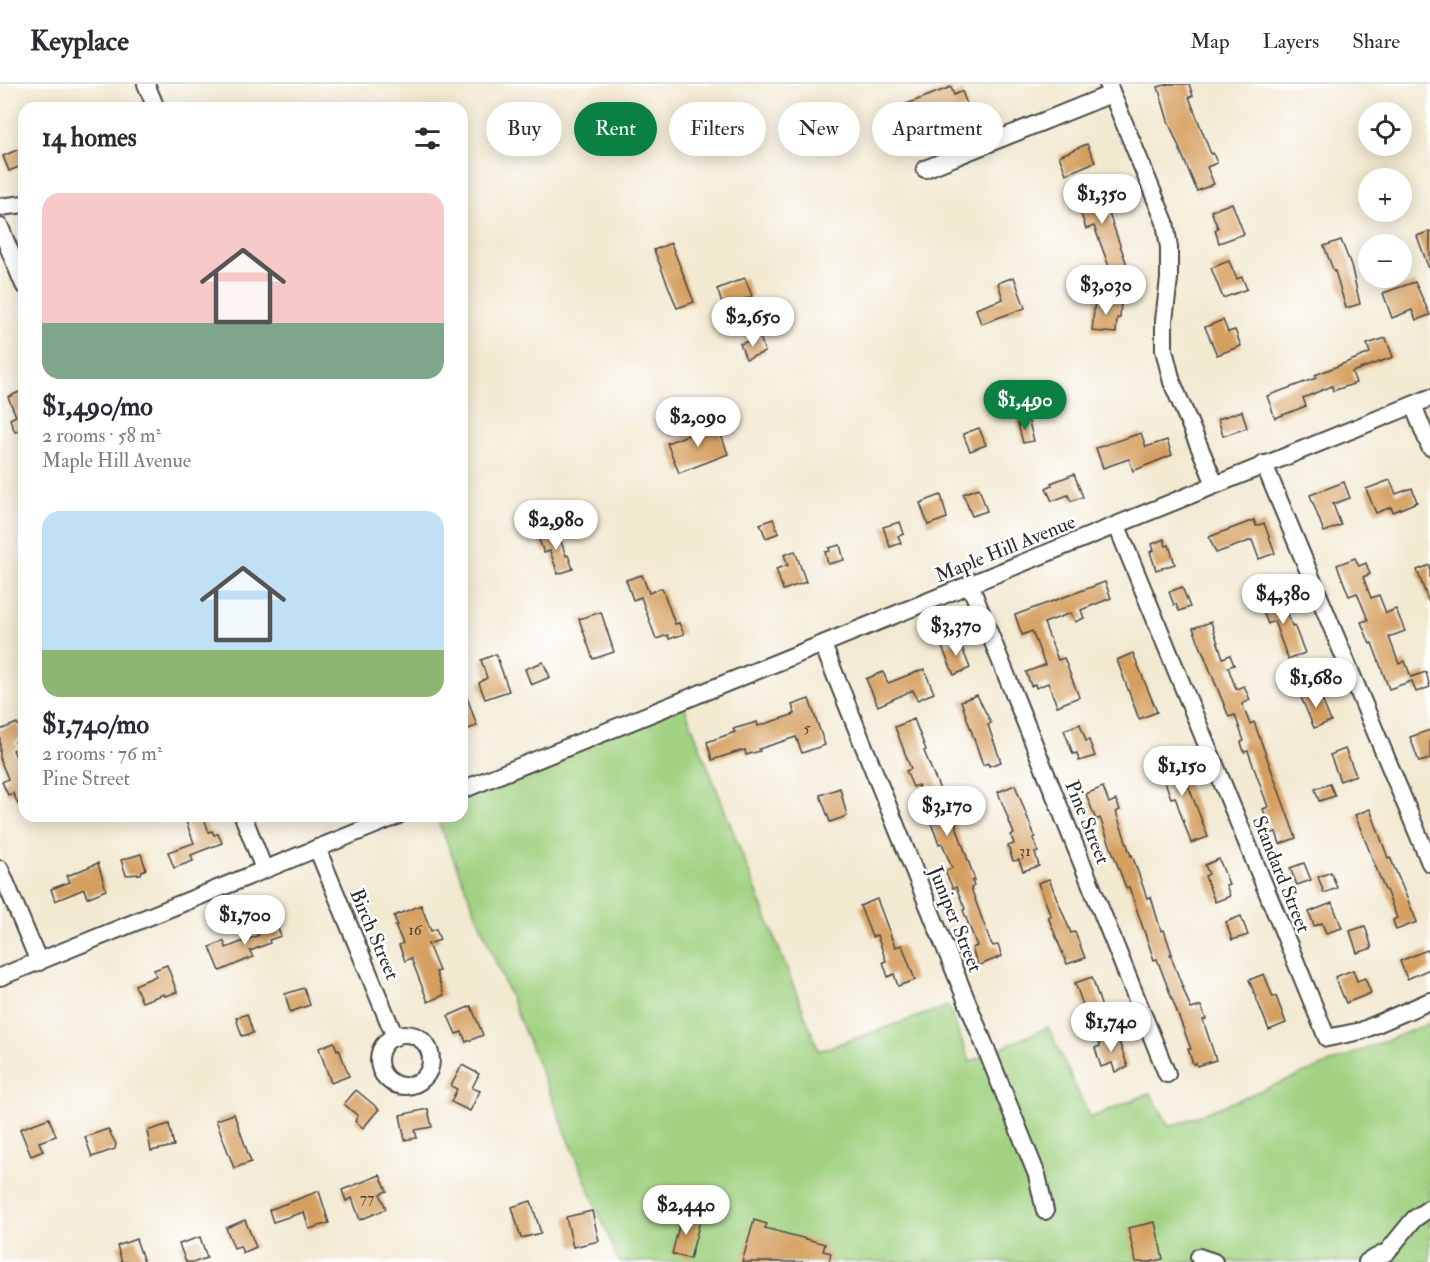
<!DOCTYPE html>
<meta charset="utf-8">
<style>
:root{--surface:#fff;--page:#f2f2f3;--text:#2b2b33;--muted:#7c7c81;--line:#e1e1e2;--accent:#0b8043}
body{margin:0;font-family:"IM FELL Double Pica",serif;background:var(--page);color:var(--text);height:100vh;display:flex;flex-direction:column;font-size:22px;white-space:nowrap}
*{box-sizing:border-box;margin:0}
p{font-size:20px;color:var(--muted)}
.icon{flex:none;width:33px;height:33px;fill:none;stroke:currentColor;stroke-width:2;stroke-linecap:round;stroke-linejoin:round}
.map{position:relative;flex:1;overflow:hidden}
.details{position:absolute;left:18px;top:18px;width:450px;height:720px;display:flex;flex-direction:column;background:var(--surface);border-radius:18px;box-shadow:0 3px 15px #0003}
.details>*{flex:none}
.guide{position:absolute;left:486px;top:18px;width:570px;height:54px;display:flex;gap:12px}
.tools{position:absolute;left:1358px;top:18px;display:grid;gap:12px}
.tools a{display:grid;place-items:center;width:54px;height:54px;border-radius:50%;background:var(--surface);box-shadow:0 3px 15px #0003;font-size:30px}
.price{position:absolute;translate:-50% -51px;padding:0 14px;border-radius:21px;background:#fff;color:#222;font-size:20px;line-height:39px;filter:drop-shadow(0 2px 3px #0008)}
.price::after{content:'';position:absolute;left:50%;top:36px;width:18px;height:14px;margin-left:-9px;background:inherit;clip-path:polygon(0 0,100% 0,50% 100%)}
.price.on{background:var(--accent);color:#fff}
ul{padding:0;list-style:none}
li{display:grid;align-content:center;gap:12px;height:318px;padding:0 24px}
li span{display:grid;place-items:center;height:186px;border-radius:18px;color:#555}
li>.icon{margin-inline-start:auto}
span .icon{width:108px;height:108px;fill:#fffc;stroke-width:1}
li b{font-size:26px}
h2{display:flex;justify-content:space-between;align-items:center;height:72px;padding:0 24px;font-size:26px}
.chip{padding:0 21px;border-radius:27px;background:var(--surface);box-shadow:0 3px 15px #0003;font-size:21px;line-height:54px}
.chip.on{background:var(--accent);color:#fff}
header{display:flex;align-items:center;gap:36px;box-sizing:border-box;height:84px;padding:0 30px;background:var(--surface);border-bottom:2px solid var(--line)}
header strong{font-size:28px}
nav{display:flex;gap:33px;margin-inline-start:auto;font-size:21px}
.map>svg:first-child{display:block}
.green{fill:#a1d282;stroke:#667e56;stroke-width:1.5}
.building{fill:#d59f5f}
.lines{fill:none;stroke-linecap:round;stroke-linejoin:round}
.minor-casing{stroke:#494844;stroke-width:20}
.minor{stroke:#fff;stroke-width:16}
.labels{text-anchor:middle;stroke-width:5;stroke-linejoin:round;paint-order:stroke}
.number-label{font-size:16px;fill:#564838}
.street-label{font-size:20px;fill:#2b2b2b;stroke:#fff}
</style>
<header>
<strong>Keyplace</strong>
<nav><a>Map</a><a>Layers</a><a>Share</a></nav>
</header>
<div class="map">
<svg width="1430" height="1178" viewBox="0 0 1430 1178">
<rect width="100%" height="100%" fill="#fff"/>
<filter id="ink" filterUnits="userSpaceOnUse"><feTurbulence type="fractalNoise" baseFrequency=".0167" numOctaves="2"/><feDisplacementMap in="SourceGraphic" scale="12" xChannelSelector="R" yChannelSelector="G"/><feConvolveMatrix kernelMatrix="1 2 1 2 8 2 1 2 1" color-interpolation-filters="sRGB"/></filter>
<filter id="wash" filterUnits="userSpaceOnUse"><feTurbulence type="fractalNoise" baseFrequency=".008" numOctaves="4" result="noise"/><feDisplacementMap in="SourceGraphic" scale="24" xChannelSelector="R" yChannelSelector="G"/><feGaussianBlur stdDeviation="1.35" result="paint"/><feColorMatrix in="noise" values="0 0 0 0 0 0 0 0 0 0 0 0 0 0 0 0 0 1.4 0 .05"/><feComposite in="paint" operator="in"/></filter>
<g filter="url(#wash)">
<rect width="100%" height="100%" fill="#f2e9d1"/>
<!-- green -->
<polygon class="green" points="684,622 819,967 948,922 970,978 1048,943 1090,1034 1150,1009 1170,1043 1430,939 1430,1178 619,1178 436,732 462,732 462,706"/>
<g id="blocks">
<!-- building -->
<g class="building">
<polygon points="1168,0 1189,0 1193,12 1189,13 1211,70 1213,69 1217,79 1207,83 1214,100 1197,107 1168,37 1158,3"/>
<polygon points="951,3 954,11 962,7 968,23 914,45 904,21"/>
<polygon points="1087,60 1095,78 1066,90 1059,72"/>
<polygon points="24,63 24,81 9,87 3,72"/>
<polygon points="1102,101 1107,117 1105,118 1127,181 1111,188 1094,142 1086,145 1079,124 1081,123 1076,110"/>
<polygon points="1232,119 1244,150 1219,159 1215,146 1218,144 1211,127"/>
<polygon points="1430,147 1430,184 1429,185 1417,152"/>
<polygon points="1341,156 1351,181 1360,220 1346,224 1335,187 1334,188 1324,162"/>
<polygon points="671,159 694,218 677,224 654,166"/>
<polygon points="1229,177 1237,195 1242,193 1247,205 1223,214 1211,184"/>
<polygon points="1014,193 1025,224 981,240 976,225 1003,215 998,199"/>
<polygon points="745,194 752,212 724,224 717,205"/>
<polygon points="1415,198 1430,231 1416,236 1412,226 1392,234 1383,209"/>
<polygon points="1095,215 1121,217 1120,234 1117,234 1116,249 1092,247"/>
<polygon points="1223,236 1228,248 1235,246 1241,262 1217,271 1205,243"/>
<polygon points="760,253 765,268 746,275 740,260"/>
<polygon points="1386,254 1393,273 1352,288 1356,299 1333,307 1332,302 1303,314 1306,322 1275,334 1267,312 1316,294 1315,291 1370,269 1367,260"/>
<polygon points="24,306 24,352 21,345 15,348 10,335 16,332 8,313"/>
<polygon points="1242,327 1247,344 1223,352 1218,335"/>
<polygon points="1025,334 1029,338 1034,357 1023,359 1017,336"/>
<polygon points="717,340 728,370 679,389 667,359"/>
<polygon points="979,344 986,361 970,367 963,350"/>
<polygon points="1141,349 1146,363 1167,356 1172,371 1133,387 1129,375 1103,384 1096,364"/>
<polygon points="1074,390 1083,413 1071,417 1068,411 1052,417 1046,404 1052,401 1051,399"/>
<polygon points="1390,396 1396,410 1412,404 1417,418 1393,428 1391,423 1376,429 1366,405"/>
<polygon points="1344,398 1350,414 1333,420 1341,441 1324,448 1310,411"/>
<polygon points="979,404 987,427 972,432 963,410"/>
<polygon points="941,411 947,434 928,441 920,419"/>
<polygon points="773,435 779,449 766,454 760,440"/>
<polygon points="1254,436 1256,442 1264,439 1275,469 1259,475 1252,456 1216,469 1209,453"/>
<polygon points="900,438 904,450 898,452 901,459 890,463 883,443"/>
<polygon points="557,446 566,472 568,471 573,485 558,490 550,467 544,469 538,453"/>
<polygon points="1164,455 1166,462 1169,461 1175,480 1156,486 1150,468 1154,466 1152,460"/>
<polygon points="840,461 844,476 828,480 825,468 830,467 829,464"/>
<polygon points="795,467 806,498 783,506 776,485 788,481 784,471"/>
<polygon points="1355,474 1359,482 1366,479 1370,490 1363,493 1371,514 1379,511 1386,529 1396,525 1405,547 1389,553 1399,580 1405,577 1411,593 1426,588 1430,603 1416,608 1412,597 1389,605 1372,559 1370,560 1361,538 1368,536 1357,509 1349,512 1337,481"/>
<polygon points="1430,481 1430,519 1429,519 1417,486"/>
<polygon points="642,491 649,509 662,504 675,540 679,539 684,550 669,555 668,551 656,555 641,513 633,516 626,496"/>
<polygon points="1105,498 1111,514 1081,526 1084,534 1075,538 1071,529 1044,539 1058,576 1064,574 1079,613 1057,622 1048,599 1036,604 1035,600 1031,602 1026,588 1045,581 1032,547 1022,551 1015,531"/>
<polygon points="1182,503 1190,523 1179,527 1176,520 1174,521 1169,508"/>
<polygon points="1280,508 1292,542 1294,541 1305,569 1288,575 1274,537 1268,540 1260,520 1269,517 1267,512"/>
<polygon points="601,528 614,568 593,575 579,535"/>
<polygon points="1211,538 1223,574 1230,571 1234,581 1228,583 1236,605 1244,602 1250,616 1242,620 1250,640 1254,638 1296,754 1280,760 1276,748 1272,749 1263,725 1268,723 1248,667 1244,668 1241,658 1244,657 1235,631 1229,633 1193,544"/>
<polygon points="959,556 970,584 954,591 942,563"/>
<polygon points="1133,569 1157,628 1139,635 1117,576"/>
<polygon points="496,570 509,607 485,615 479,599 487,594 481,576"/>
<polygon points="543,578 550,593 531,601 525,585"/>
<polygon points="924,585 934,609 917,616 913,606 878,622 866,595 883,588 888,599"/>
<polygon points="462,604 464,604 477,642 462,647"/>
<polygon points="1318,606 1331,637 1314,644 1301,613"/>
<polygon points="977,611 991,639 988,641 1001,678 989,682 988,679 983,681 961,617"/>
<polygon points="809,615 825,661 802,669 796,653 759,665 760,667 746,671 745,666 740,667 712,676 707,658 735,648 733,645 757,638 758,642 795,630 792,621"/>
<polygon points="914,635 926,666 924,667 947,723 952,721 958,738 955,739 975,796 972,797 974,802 971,804 990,857 993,862 998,861 1002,872 978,882 972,864 977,862 963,826 965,825 956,803 953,805 945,787 952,784 942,759 939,760 931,739 933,738 918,701 913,703 906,687 911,685 895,643"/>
<polygon points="17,639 23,652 15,658 18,664 13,666 24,693 24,733 13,709 8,711 2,698 8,695 0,675 0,646"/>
<polygon points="1080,640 1086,657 1089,656 1095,672 1079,677 1077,669 1073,670 1064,646"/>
<polygon points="1430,646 1430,675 1419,678 1410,653"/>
<polygon points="1345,665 1356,691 1340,697 1330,671"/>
<polygon points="1177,672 1208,753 1191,759 1175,713 1171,714 1164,695 1160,696 1155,680"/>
<polygon points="1330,700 1335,712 1319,717 1315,705"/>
<polygon points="1015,701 1035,753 1033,754 1038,768 1035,769 1039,782 1023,787 1019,776 1013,777 1008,762 1014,760 1011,751 1014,750 998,708"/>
<polygon points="1103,703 1109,719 1116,716 1120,726 1116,728 1131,772 1132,771 1147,814 1151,813 1161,847 1164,846 1172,870 1170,870 1191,925 1201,922 1206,935 1203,936 1216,976 1197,982 1196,979 1193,980 1188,965 1191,965 1157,875 1154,876 1129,803 1126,804 1100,734 1096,736 1086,710"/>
<polygon points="840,704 847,732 830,738 820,711"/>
<polygon points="1370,725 1388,774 1390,773 1417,838 1396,846 1393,836 1397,834 1386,806 1385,806 1355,731"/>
<polygon points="184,732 203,732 209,748 212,747 214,751 218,750 222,759 191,771 193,777 174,784 168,768 194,759"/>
<polygon points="141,770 146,785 142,787 141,790 126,791 121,776"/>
<polygon points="1219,775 1229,800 1226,801 1230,812 1215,818 1205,792 1209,790 1205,781"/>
<polygon points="98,779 106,806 87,814 84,805 55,817 51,805 70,798 67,792"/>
<polygon points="1304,779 1311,796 1297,801 1290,784"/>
<polygon points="1331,788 1337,804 1324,809 1318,793"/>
<polygon points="1049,795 1071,849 1075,848 1085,874 1067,880 1048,833 1051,832 1038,799"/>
<polygon points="877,815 895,863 902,861 915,896 898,902 894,890 888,893 883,878 886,877 877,851 872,853 860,822"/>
<polygon points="1332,819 1342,844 1326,849 1322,839 1314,842 1309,828"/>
<polygon points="421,821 431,847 436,845 440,856 428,860 439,887 436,888 444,911 428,918 411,874 405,877 399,861 403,859 395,842 397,841 394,832"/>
<polygon points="273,832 281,852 269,856 270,859 250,867 253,873 220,887 210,863 224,857 226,864 259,851 256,845 263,842 261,837"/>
<polygon points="1241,832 1248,851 1232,856 1226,838"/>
<polygon points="1365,842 1372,864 1357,869 1350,847"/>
<polygon points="1427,866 1430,874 1430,885 1407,895 1400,877"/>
<polygon points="167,881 177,908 165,912 164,910 142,918 135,901 156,892 154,886"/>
<polygon points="1353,886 1357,897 1365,894 1371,909 1346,919 1335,893"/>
<polygon points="1264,890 1273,913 1276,912 1286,939 1269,946 1249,896"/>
<polygon points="1092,893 1103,927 1087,932 1075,899"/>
<polygon points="304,904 310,921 290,928 285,910"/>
<polygon points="471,922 483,951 466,958 462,948 456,950 448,932"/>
<polygon points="247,930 253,949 242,952 236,934"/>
<polygon points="1113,950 1115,956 1118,955 1128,983 1115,988 1112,979 1101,983 1095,964 1100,962 1098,955"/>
<polygon points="334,958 337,966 339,965 349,992 331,999 319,964"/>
<polygon points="462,981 479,990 472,1004 480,1007 470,1027 451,1018 457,1005 451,1002"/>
<polygon points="356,1006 379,1025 363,1044 355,1037 358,1032 344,1020"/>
<polygon points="428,1025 432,1043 415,1046 417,1054 405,1056 400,1031"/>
<polygon points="234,1030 251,1078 234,1084 216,1036"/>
<polygon points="49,1034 56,1052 39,1058 43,1067 31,1072 20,1045"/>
<polygon points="169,1040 174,1062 151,1067 147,1047"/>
<polygon points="108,1045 116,1060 115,1065 92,1073 85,1053"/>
<polygon points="380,1091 387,1107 380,1110 386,1125 360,1136 352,1114 346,1117 342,1106"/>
<polygon points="319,1107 329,1139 309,1145 304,1128 273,1138 269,1126"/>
<polygon points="531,1117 541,1149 521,1154 512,1123"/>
<polygon points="592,1127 599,1157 573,1163 566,1133"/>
<polygon points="682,1129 701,1134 690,1175 672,1170"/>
<polygon points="245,1136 256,1163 243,1169 240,1162 234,1164 226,1144"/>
<polygon points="754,1136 767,1140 765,1144 825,1160 823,1167 831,1169 829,1178 742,1178"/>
<polygon points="1155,1138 1163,1175 1150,1178 1136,1178 1128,1144"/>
<polygon points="200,1153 207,1174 195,1178 186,1178 179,1160"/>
<polygon points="136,1155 144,1178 122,1178 117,1162"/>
</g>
</g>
</g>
<g filter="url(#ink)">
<use href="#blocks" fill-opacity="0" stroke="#494844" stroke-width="1.5"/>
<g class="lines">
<!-- minor casing -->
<g class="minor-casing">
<g id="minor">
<polyline points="146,0 156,24"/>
<polyline points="1108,0 1165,138 1169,164 1169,195 1164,236 1164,266 1172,298 1215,400"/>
<polyline points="925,85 1111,10"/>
<polyline points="0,123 24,120"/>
<polyline points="0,143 24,201"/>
<polyline points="1413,321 1430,363"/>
<polyline points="1264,380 1430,779"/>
<polyline points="1117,442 1327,954 1361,947 1430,917"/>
<polyline points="970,501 1167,990"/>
<polyline points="823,561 1037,1091 1045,1127"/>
<polyline points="462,706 1430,314"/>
<polyline points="243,732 264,785"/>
<polyline points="317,764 395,953"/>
<polyline points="0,785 39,878"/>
<polyline points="0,893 397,732"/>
<circle cx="405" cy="976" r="26"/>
<polyline points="1199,1173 1214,1178"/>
<polyline points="1367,1178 1387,1168 1414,1135 1430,1124"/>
</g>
</g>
<!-- minor -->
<use href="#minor" class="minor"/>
</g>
</g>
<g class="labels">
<!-- number labels -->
<g class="number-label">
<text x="807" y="649">5</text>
<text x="1025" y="772">31</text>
<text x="415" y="851">16</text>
<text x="367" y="1119">77</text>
</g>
<!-- street labels -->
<g class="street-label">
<text transform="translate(1005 464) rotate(-22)" y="7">Maple Hill Avenue</text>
<text transform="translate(1088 738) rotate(68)" y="7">Pine Street</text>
<text transform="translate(1282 790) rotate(68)" y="7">Standard Street</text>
<text transform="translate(956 835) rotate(68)" y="7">Juniper Street</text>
<text transform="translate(375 850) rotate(67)" y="7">Birch Street</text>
</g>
</g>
</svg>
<div class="tools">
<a><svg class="icon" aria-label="locate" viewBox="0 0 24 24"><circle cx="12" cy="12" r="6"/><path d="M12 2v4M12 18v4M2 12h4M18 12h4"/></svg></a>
<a>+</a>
<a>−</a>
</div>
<b class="price" style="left:1102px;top:141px">$1,350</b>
<b class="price" style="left:1106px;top:232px">$3,030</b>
<b class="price" style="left:753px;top:264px">$2,650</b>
<b class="price on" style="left:1025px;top:347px">$1,490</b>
<b class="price" style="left:698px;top:364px">$2,090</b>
<b class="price" style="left:556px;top:467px">$2,980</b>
<b class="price" style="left:1283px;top:541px">$4,380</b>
<b class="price" style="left:956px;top:573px">$3,370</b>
<b class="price" style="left:1316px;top:625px">$1,680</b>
<b class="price" style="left:1182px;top:713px">$1,150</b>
<b class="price" style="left:947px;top:753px">$3,170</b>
<b class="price" style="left:245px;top:862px">$1,700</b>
<b class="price" style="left:1111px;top:969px">$1,740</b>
<b class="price" style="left:686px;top:1152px">$2,440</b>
<div class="guide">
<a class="chip">Buy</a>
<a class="chip on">Rent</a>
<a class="chip">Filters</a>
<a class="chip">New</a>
<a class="chip">Apartment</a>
</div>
<section class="details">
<h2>14 homes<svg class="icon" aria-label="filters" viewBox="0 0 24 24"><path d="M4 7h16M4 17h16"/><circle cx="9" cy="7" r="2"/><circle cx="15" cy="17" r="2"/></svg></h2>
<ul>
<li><span style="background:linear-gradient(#f6c9c9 70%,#7fa58c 0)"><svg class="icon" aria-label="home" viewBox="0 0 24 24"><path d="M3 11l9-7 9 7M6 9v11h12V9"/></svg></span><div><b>$1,490/mo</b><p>2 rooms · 58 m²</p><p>Maple Hill Avenue</p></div></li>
<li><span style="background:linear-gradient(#bfe0f5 75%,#8fb573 0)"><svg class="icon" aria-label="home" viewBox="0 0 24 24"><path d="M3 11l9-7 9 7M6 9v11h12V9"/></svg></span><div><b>$1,740/mo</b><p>2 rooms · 76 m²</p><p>Pine Street</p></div></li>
</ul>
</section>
</div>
